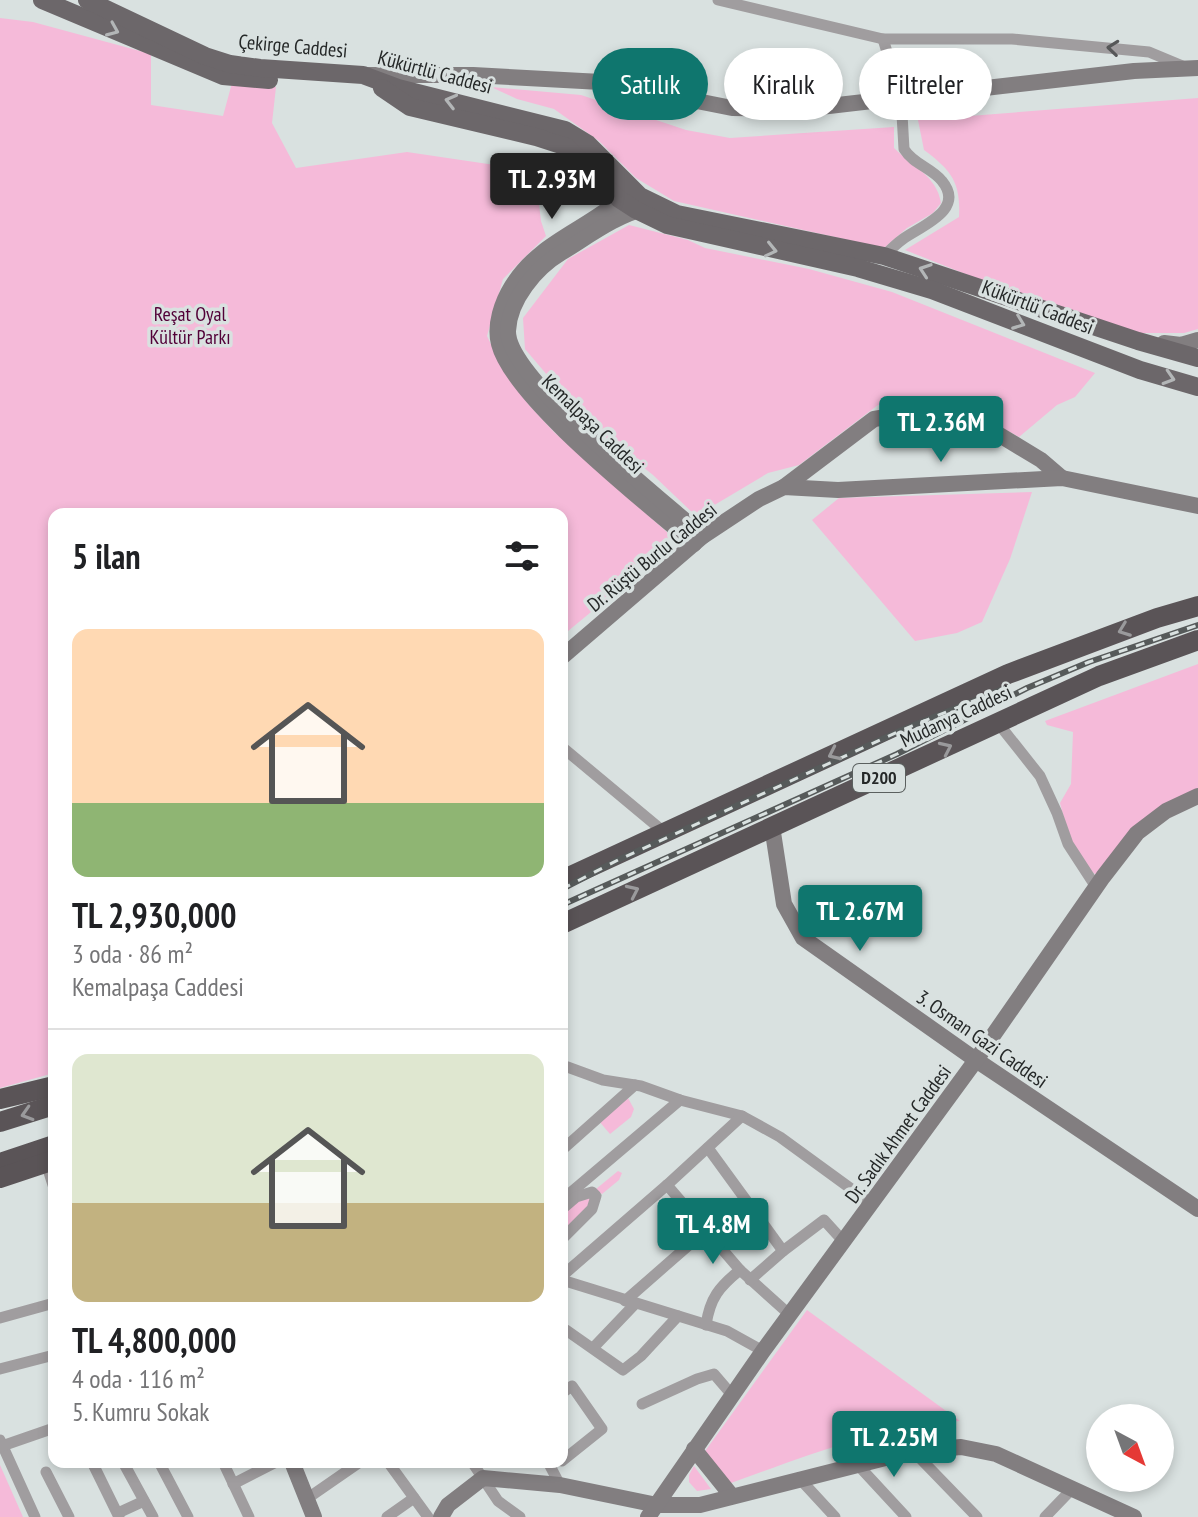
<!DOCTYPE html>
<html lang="tr">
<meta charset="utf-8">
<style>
:root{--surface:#fff;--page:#f6f6f6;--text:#202124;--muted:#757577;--line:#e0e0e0;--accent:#0f766e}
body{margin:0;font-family:"PT Sans Narrow",sans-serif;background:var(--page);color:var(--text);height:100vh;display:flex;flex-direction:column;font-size:30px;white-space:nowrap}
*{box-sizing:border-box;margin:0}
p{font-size:26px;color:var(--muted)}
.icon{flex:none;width:44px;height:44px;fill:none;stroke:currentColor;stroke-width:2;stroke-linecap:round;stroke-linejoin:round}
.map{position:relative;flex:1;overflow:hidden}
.details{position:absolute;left:48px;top:508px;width:520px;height:960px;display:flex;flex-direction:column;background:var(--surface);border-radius:16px;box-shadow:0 4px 12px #0003}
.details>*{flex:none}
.guide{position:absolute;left:592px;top:48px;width:486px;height:72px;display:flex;gap:16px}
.needle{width:52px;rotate:139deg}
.controls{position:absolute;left:1086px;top:1404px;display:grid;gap:16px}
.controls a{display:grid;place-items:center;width:88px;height:88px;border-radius:50%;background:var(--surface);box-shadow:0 4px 12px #0003;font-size:40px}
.price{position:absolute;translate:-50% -68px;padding:0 18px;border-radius:8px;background:var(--accent);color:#fff;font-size:26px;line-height:52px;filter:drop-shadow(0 2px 4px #0008)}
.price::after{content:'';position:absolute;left:50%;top:48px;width:24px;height:18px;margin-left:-12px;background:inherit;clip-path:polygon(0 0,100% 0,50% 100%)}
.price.current{background:#222;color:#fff}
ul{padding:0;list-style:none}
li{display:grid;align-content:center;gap:16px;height:424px;padding:0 24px}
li+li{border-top:2px solid var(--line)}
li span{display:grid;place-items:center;height:248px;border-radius:16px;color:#555}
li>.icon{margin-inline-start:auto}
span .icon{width:144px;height:144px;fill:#fffc;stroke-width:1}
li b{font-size:34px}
h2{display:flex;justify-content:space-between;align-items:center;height:96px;padding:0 24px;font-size:34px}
.chip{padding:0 28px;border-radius:36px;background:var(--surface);box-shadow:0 4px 12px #0003;font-size:28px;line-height:72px}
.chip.current{background:var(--accent);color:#fff}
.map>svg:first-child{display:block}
.green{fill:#f5bad9}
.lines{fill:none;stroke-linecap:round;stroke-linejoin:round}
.street{stroke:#a09d9f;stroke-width:11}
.secondary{stroke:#827e80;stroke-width:16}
.primary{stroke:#6c676a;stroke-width:18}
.highway{stroke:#5a5457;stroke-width:20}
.rail-casing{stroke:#565a5a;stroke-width:6}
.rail{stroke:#d9e1e0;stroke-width:3;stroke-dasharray:9;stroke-linecap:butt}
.oneway{stroke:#b3b6b7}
.oneway2{stroke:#565758}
.oneway3{stroke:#9a9a9c}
.labels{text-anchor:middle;stroke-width:7;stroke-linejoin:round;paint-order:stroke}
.shield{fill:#d9e1e0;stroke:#5b605f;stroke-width:2}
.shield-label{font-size:18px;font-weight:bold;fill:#252828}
.street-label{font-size:20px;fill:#252828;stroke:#d9e1e0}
.park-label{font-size:20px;fill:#520038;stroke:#d9e1e0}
</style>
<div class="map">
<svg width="1198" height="1517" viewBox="0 0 1198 1517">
<rect width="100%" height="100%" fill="#d9e1e0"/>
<!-- green -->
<g class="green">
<polygon points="0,18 33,22 151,54 151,105 223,116 232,83 276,87 272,123 296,168 407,152 535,171 541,221 546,236 503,279 487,336 504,371 529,405 554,432 677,541 562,636 562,514 54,514 54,1073 0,1088"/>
<path d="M491,87L581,95L686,130L730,138L894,127V148C912,166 937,176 941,203L933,213L907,228L884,248L674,201L636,178L599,141L554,109L517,99Z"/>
<path d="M1198,98V329L1184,333H1140L973,277L905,250L959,217C961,182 951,170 924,150L918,120Z"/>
<polygon points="629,225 688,240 705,248 809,269 892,292 1095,373 1075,397 1057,405 1019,437 987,419 930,409 878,405 799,465 768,473 696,516 653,475 588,423 525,349 523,318 568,259"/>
<polygon points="1032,492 1010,559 982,622 957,633 915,641 812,520 839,498"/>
<path d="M1198,664V788L1100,877C1077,866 1066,826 1060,803L1071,784L1073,732L1047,725L1045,721Z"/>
<polygon points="628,1098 634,1109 631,1117 610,1134 598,1120"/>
<polygon points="618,1171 622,1173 619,1180 602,1194 598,1192 596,1189"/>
<polygon points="590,1195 591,1205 562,1231 562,1215 581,1199"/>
<path d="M807,1310L960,1421C882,1425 804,1457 731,1483L703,1454Z"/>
<polygon points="0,1465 23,1517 0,1517"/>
<polygon points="694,1466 711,1489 697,1491 689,1482 689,1475"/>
</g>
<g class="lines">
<!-- street -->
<g class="street">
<polyline points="718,0 883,39 1012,39 1149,52 1185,67"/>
<path d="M883,39L901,97L904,149C913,164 932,168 942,181C966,210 921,226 903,239C896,244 890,250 884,256"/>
<polyline points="998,723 1040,776 1057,813 1068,844 1096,887"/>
<polyline points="562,747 664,832"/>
<polyline points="562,1065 603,1080 641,1086 680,1100 742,1116 780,1137 872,1204"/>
<polyline points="708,1148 783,1251"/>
<polyline points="562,1150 635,1085"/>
<polyline points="46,1163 54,1188"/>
<polyline points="667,1185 740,1270 790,1315"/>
<polyline points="562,1200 680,1100"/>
<polyline points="562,1209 576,1197 592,1192 596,1196 592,1209 562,1239"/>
<polyline points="562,1276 667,1185 742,1116"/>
<polyline points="562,1280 727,1331 763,1351"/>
<polyline points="750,1280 783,1251 824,1220 844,1242"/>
<polyline points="625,1301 705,1231"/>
<polyline points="0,1318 54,1303"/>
<path d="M706,1325C710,1298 719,1287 740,1270"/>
<polyline points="562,1332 566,1330 623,1370 641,1356 678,1316"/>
<polyline points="593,1348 635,1304"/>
<polyline points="0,1369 54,1355"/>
<polyline points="562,1393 572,1386 602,1429 562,1461"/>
<polyline points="642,1404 697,1379 714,1374 732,1395"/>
<polyline points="0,1440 35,1517"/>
<polyline points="2,1446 54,1428"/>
<polyline points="913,1451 977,1517"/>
<polyline points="92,1462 119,1517"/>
<polyline points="123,1462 153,1517"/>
<polyline points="159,1462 188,1517"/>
<polyline points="223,1462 249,1517"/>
<polyline points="388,1462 428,1517"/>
<polyline points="472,1462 498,1501 520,1517"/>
<polyline points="548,1462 560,1485"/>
<polyline points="857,1464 906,1517"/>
<polyline points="46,1472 69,1517"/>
<polyline points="799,1478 835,1517"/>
<polyline points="233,1484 276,1462"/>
<polyline points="308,1498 360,1462"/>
<polyline points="118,1513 144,1501"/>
<polyline points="387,1517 414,1498"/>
<polyline points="1045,1517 1072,1489"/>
</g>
<!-- secondary -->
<g class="secondary">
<polyline points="369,75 473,75 601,82 732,108 803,109 1134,71 1198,68"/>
<path d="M621,188L619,199L611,207C575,234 537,246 512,286C502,302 494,325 499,344C513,399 648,504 694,544"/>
<path d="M647,208C616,215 589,236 561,253C536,268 509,300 508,331C507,378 665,502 703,536"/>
<polyline points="1164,343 1181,345 1198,340"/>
<polyline points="784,487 874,419 904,414 958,419 993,431 1041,460 1062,478"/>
<polyline points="562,657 703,536 759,499 784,487 838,490 1062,478 1198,506"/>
<polyline points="772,826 784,904 803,938 976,1060 1198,1209"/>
<polyline points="694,1449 731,1495"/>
<polyline points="292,1462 314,1517"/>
<polyline points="441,1517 448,1505 483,1478 560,1485 657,1505 700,1505 913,1451 961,1447 996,1454 1134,1517"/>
<polyline points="648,1517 763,1351 976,1060 1103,877 1137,833 1166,811 1198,796"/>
</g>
<!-- primary -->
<g class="primary">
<polyline points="42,0 223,76 269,80"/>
<polyline points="87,0 205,56 230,64 260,68 363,75 398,88 565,130 588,144 640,196 677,214 884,256 1138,341 1198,358"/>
<polyline points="382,88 410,107 536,137 567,147 619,199 636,210 667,225 858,268 932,290 1140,370 1198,387"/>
</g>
<!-- highway -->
<g class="highway">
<polyline points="562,880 1008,674 1157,618 1198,606"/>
<polyline points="562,924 1099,676 1198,640"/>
<polyline points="0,1099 54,1086"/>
<polyline points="0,1122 54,1105"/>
<polyline points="0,1163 54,1145"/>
<polyline points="0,1178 54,1160"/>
</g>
<!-- rail casing -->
<g class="rail-casing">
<g id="rail">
<polyline points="562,889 618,860 902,730 1003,689"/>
<polyline points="562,905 897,754 1027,688 1089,662 1198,625"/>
</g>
</g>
<!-- rail -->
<use href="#rail" class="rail"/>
</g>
<!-- one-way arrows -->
<defs><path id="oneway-chevron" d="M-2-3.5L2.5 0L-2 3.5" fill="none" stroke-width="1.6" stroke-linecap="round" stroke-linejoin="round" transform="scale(2)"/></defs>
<g class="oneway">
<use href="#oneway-chevron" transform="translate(113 30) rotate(23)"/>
<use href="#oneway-chevron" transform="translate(451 101) rotate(-166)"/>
<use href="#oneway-chevron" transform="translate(771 250) rotate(13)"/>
<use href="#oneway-chevron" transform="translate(925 270) rotate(-161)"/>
<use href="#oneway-chevron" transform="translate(1019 323) rotate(21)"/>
<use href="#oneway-chevron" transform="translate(1169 378) rotate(17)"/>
</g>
<use class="oneway2" href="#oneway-chevron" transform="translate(1113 48) rotate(-174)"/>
<g class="oneway3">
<use href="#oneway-chevron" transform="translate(1124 630) rotate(159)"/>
<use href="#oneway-chevron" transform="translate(946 748) rotate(-25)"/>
<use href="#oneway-chevron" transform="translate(834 754) rotate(155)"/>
<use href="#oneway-chevron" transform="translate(633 891) rotate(-25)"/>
<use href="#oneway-chevron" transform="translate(27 1114) rotate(163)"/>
</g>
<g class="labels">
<!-- shield labels -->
<rect class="shield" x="853" y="764" width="52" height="28" rx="6"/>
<g class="shield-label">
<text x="879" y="784">D200</text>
</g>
<!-- street labels -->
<g class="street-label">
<text transform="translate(293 46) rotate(5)" y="7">Çekirge Caddesi</text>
<text transform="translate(435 72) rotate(15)" y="7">Kükürtlü Caddesi</text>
<text transform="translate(1038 307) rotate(21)" y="7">Kükürtlü Caddesi</text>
<text transform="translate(593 424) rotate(44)" y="7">Kemalpaşa Caddesi</text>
<text transform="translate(652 557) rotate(-39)" y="7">Dr. Rüştü Burlu Caddesi</text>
<text transform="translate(956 716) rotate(-25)" y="7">Mudanya Caddesi</text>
<text transform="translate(982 1039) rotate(35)" y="7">3. Osman Gazi Caddesi</text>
<text transform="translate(898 1134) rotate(-54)" y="7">Dr. Sadık Ahmet Caddesi</text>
</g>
<!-- park labels -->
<g class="park-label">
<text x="190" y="321">Reşat Oyal<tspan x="190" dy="23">Kültür Parkı</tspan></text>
</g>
</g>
</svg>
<div class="controls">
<a><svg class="needle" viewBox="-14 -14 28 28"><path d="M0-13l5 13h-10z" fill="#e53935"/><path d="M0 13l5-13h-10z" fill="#757577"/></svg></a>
</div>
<b class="price current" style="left:552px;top:221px">TL 2.93M</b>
<b class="price" style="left:941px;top:464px">TL 2.36M</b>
<b class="price" style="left:860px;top:953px">TL 2.67M</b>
<b class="price" style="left:713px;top:1266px">TL 4.8M</b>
<b class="price" style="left:894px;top:1479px">TL 2.25M</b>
<div class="guide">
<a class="chip current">Satılık</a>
<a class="chip">Kiralık</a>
<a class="chip">Filtreler</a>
</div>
<section class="details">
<h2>5 ilan<svg class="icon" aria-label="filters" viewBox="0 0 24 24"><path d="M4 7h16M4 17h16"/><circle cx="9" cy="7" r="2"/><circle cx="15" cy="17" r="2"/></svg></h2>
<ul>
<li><span style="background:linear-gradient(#ffd9b3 70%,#8fb573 0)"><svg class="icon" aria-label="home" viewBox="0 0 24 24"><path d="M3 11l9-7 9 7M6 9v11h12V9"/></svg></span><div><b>TL 2,930,000</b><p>3 oda · 86 m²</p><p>Kemalpaşa Caddesi</p></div></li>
<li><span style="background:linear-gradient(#dfe7d0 60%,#c2b280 0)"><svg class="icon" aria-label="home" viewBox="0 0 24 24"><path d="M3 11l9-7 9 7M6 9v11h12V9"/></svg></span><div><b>TL 4,800,000</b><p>4 oda · 116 m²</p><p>5. Kumru Sokak</p></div></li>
</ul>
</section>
</div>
